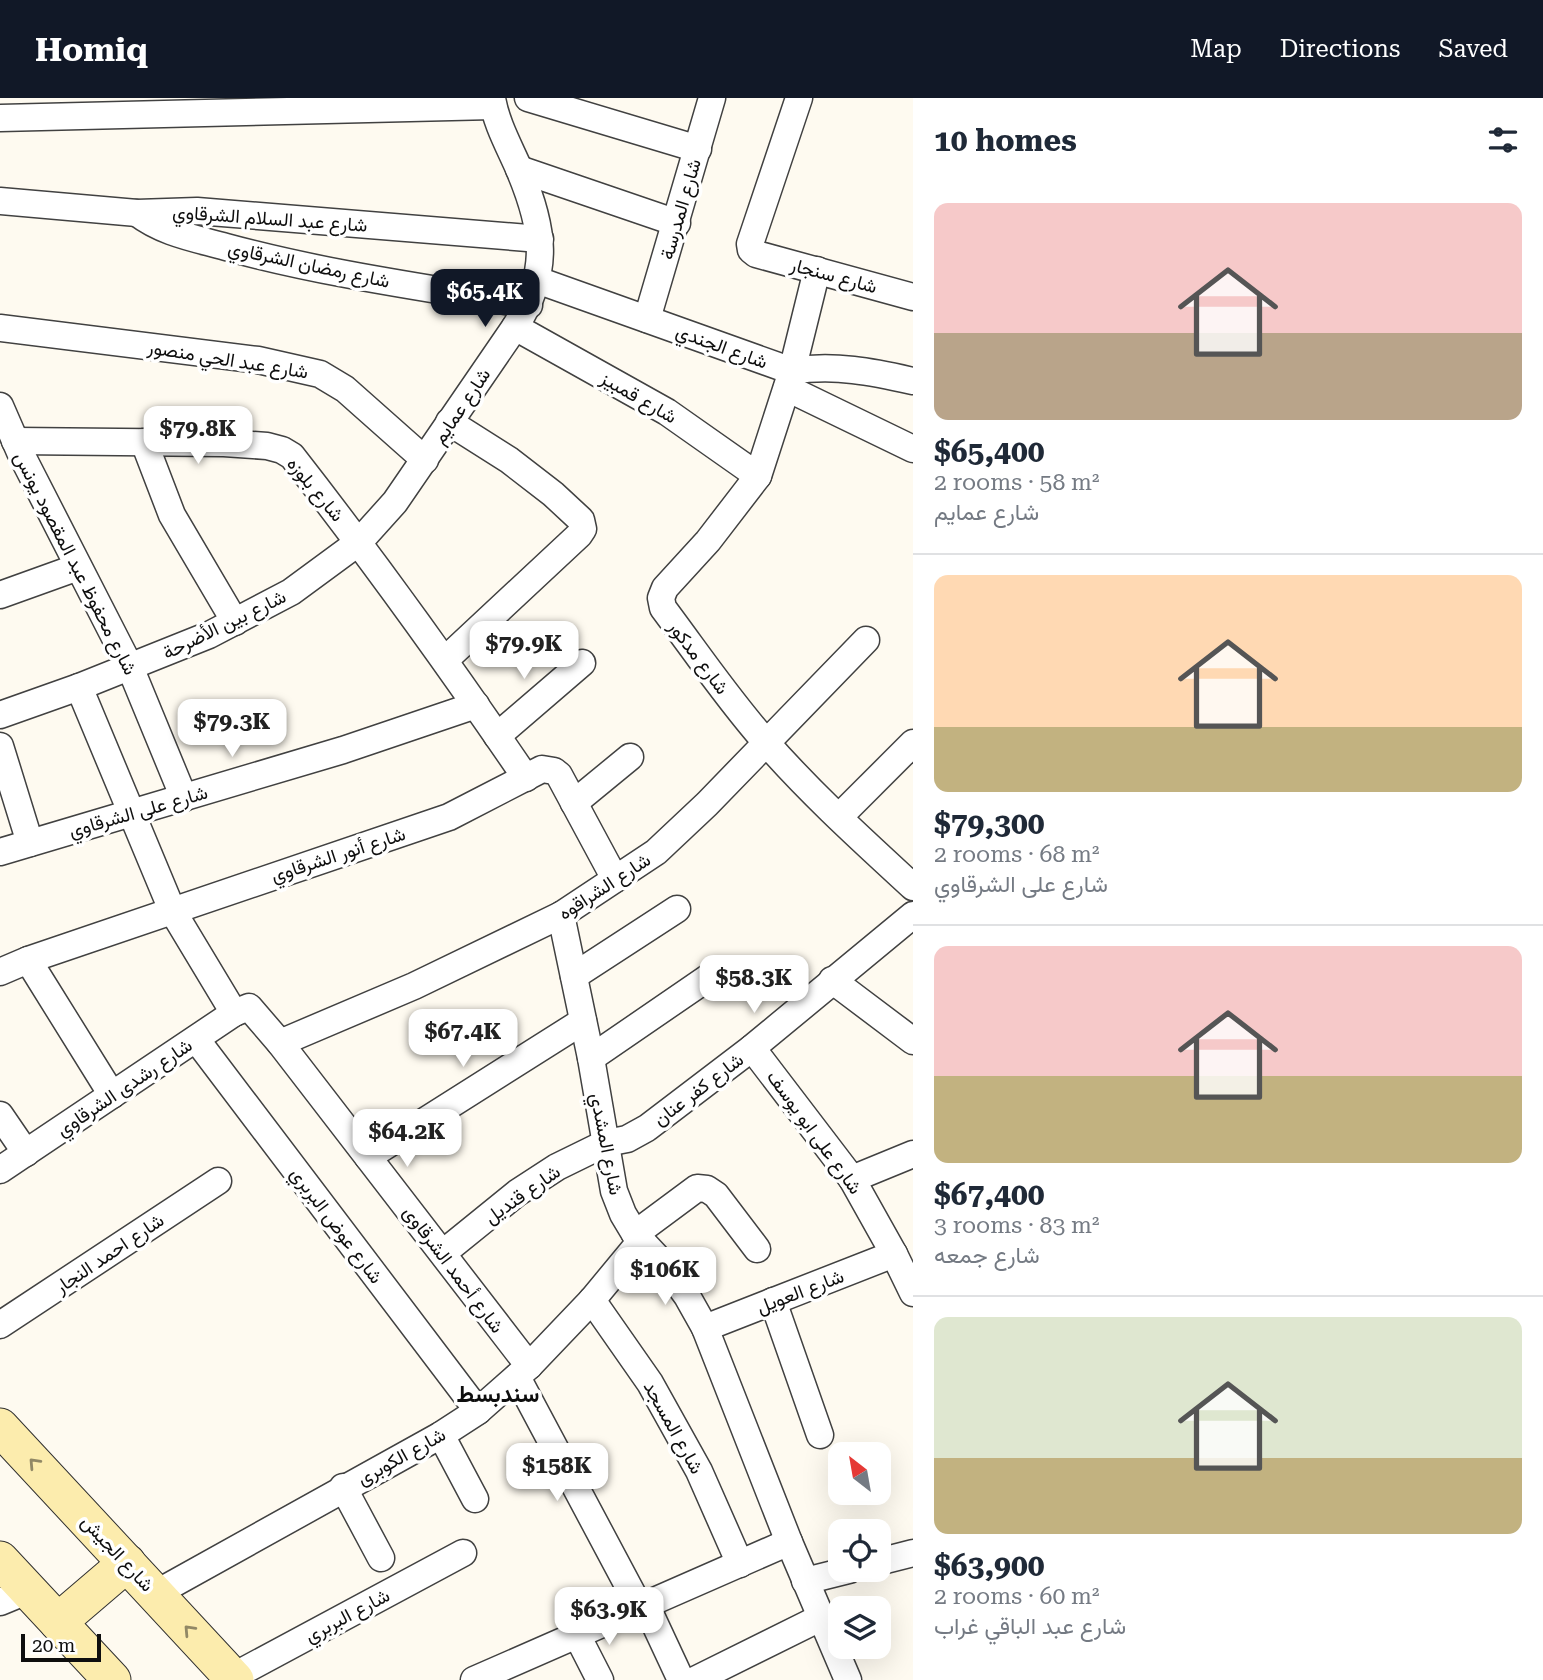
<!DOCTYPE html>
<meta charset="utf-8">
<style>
:root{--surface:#fff;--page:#f6f6f7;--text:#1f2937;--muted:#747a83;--line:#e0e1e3;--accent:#111827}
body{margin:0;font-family:"Roboto Serif",Vazirmatn,serif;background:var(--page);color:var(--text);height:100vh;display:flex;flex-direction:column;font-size:26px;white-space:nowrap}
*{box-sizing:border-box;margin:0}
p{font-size:23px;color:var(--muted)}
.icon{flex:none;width:38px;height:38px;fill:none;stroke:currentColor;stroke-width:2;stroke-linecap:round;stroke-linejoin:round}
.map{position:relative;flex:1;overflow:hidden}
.drawer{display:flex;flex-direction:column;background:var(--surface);width:630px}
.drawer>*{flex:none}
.needle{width:46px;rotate:329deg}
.controls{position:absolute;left:828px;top:1344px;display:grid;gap:14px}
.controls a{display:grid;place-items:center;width:63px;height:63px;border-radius:14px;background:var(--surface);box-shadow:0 7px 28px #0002;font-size:35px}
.scale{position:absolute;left:21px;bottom:18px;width:80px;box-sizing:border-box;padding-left:7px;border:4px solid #0e0e0e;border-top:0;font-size:19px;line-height:24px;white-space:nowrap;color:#0e0e0e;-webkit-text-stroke:5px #fff;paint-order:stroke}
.price{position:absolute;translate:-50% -60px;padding:0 16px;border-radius:14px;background:#fff;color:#222;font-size:23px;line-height:46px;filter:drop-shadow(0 2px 4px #0008)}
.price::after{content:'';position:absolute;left:50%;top:42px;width:21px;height:16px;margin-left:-10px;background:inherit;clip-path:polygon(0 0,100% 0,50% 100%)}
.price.selected{background:var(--accent);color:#fff}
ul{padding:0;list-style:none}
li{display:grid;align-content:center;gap:14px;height:371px;padding:0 21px}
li+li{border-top:2px solid var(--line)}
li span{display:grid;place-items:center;height:217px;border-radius:14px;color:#555}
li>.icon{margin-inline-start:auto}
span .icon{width:126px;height:126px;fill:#fffc;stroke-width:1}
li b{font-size:30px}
h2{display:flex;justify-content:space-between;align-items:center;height:84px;padding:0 21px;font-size:30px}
header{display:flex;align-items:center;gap:42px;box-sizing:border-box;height:98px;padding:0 35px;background:var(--accent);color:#fff}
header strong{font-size:33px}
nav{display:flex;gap:38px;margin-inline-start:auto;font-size:24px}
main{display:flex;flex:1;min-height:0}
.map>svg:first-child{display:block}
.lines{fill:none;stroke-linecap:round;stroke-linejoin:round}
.minor-casing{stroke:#414141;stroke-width:29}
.secondary-casing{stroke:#303030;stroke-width:39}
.minor{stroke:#fff;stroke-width:26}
.secondary{stroke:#fcecad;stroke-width:37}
.oneway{stroke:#918865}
.labels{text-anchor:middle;stroke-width:7;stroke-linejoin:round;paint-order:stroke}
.street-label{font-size:19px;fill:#0e0e0e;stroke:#fff}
.quarter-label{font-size:23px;font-weight:bold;fill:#0e0e0e;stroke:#fff}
</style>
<header>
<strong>Homiq</strong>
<nav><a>Map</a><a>Directions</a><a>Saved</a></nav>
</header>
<main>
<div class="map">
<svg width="913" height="1582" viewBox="0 0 913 1582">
<rect width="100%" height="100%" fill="#fefaf0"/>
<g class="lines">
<!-- minor casing -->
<g class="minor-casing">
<g id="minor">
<polyline points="528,0 698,51"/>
<polyline points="799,0 750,146 751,152 756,156 913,199"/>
<polyline points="0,20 493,8"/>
<polyline points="519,71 677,125"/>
<polyline points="0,103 137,115 197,113 540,141"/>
<path d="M137,115C163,135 194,140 226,149C325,176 428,190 529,207"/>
<path d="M817,172L792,273L758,378L708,443L665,490L661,500L663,510C696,554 727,600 764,642C810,695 862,742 913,789"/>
<path d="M537,182L792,273C834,266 873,274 913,283"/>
<polyline points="647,221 712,0"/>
<polyline points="515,229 667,314 758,378"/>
<polyline points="0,230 258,262 320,276 345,291 425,362"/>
<polyline points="787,290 913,351"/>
<polyline points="0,308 20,354 130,569 184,700"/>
<path d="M15,343L224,345L267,348L282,352L292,358C374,463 451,570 526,680"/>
<polyline points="144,344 172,417 235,524"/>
<polyline points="0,497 78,469"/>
<polyline points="445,562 579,437 583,431 581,422 553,396 509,362 449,324"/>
<polyline points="79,589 172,812 234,915"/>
<path d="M0,617L79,589L209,537L291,494L359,444L395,404L515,229C551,173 544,130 519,71C509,48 496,25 492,0"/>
<polyline points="497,638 582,565"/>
<polyline points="0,648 30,745"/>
<polyline points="574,705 630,659"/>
<polyline points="839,719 913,645"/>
<polyline points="0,754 343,652 476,607"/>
<polyline points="561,817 591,960 614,1093 623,1116 635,1136 666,1169 687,1198 705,1230 789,1444 848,1582"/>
<polyline points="28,862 112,997"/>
<polyline points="0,874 28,862 449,719 542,671 554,673 559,677 615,781"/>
<polyline points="574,878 677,811"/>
<polyline points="832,882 913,943"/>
<polyline points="196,941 478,1313"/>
<polyline points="280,945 414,888 561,817 656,754 707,706 866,542"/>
<polyline points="752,950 852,1081 894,1156 913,1195"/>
<polyline points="591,960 712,877"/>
<polyline points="0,1017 26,1055"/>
<polyline points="368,1059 583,923"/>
<polyline points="0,1072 234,915 249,909 280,945 529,1268"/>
<polyline points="852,1081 913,1056"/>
<polyline points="635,1136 697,1090 707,1091 716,1097 757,1151"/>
<polyline points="443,1155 517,1095 557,1069 606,1045 627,1041 647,1030 752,950 913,817"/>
<polyline points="592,1202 650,1285 699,1373 740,1466"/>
<polyline points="773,1203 820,1337"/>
<polyline points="0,1227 218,1083"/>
<polyline points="705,1230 894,1156"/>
<polyline points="517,1279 640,1510"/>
<polyline points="441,1337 475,1401"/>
<polyline points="343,1389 381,1460"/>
<polyline points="878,1464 913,1455"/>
<polyline points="805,1483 849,1472"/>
<polyline points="155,1496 441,1337 478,1313 529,1268 592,1202 640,1144"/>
<polyline points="0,1504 29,1492"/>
<polyline points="646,1507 681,1582"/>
<polyline points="577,1537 600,1582"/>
<polyline points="232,1579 463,1455"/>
<polyline points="474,1582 789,1444"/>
<polyline points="695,1582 820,1520"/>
</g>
</g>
<!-- secondary casing -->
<g class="secondary-casing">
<g id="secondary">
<polyline points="0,1329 235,1582"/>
<polyline points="0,1462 112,1582"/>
<polyline points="58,1524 127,1465"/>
</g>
</g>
<!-- minor -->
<use href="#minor" class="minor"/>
<!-- secondary -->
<use href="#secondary" class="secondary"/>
</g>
<!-- one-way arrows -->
<defs><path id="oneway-chevron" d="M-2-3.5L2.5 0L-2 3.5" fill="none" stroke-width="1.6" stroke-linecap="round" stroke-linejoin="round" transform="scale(1.75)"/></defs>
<g class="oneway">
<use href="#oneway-chevron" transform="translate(34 1365) rotate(-133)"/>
<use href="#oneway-chevron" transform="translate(189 1532) rotate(-133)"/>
</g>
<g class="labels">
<!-- street labels -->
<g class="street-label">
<text transform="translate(680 111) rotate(-74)" y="7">شارع المدرسة</text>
<text transform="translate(270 120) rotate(4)" y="7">شارع عبد السلام الشرقاوي</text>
<text transform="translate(309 166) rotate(12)" y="7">شارع رمضان الشرقاوي</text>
<text transform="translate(834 177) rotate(15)" y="7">شارع سنجار</text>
<text transform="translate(722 248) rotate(20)" y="7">شارع الجندي</text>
<text transform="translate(228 261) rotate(9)" y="7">شارع عبد الحي منصور</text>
<text transform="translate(639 299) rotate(30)" y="7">شارع قمبيز</text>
<text transform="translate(461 308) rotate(-56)" y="7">شارع عمايم</text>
<text transform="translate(316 391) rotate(50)" y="7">شارع بلوزه</text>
<text transform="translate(76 465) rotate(63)" y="7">شارع محفوظ عبد المقصود يونس</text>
<text transform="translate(224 526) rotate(-26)" y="7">شارع بين الأضرحة</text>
<text transform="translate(699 559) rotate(53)" y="7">شارع مدكور</text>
<text transform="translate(138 713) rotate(-16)" y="7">شارع على الشرقاوي</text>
<text transform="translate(338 756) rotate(-18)" y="7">شارع أنور الشرقاوي</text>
<text transform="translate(604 788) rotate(-33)" y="7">شارع الشراقوه</text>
<text transform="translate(124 989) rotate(-34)" y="7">شارع رشدى الشرقاوي</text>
<text transform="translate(698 991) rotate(-37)" y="7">شارع كفر عنان</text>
<text transform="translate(815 1034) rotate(54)" y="7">شارع على ابو يوسف</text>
<text transform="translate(607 1046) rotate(79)" y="7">شارع المشدي</text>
<text transform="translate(522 1096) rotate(-35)" y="7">شارع قنديل</text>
<text transform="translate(337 1127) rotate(53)" y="7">شارع عوض البربري</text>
<text transform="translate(109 1155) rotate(-34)" y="7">شارع احمد النجار</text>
<text transform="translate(454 1171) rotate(53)" y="7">شارع أحمد الشرقاوى</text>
<text transform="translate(800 1193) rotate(-21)" y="7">شارع العويل</text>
<text transform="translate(674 1329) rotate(61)" y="7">شارع المسجد</text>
<text transform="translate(401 1358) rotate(-29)" y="7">شارع الكوبرى</text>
<text transform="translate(118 1455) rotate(47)" y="7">شارع الجيش</text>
<text transform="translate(347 1517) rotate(-28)" y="7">شارع البربري</text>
</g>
<!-- quarter labels -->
<g class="quarter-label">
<text x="498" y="1304">سندبسط</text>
</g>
</g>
</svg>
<div class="controls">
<a><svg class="needle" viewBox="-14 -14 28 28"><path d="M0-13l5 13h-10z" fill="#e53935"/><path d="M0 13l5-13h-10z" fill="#747a83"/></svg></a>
<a><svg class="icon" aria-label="locate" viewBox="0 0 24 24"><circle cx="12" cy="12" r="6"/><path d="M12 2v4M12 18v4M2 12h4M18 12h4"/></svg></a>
<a><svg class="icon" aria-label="layers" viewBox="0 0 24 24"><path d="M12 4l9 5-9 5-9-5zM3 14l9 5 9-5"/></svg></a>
</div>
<div class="scale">20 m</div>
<b class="price selected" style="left:485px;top:231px">$65.4K</b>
<b class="price" style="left:198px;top:368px">$79.8K</b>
<b class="price" style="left:524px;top:583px">$79.9K</b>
<b class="price" style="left:232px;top:661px">$79.3K</b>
<b class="price" style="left:754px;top:917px">$58.3K</b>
<b class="price" style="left:463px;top:971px">$67.4K</b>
<b class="price" style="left:407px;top:1071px">$64.2K</b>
<b class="price" style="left:665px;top:1209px">$106K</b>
<b class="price" style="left:557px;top:1405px">$158K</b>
<b class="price" style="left:609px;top:1549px">$63.9K</b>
</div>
<section class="drawer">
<h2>10 homes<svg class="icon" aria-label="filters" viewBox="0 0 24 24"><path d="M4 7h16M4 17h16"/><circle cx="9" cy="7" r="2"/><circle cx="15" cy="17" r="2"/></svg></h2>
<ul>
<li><span style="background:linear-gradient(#f6c9c9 60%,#b9a48a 0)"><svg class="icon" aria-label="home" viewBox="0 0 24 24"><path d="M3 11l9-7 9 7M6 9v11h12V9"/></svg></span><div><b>$65,400</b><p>2 rooms · 58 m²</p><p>شارع عمايم</p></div></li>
<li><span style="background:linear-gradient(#ffd9b3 70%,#c2b280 0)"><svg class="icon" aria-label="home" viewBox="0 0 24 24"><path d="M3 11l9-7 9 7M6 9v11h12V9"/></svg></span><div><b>$79,300</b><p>2 rooms · 68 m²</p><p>شارع على الشرقاوي</p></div></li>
<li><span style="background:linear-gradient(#f6c9c9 60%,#c2b280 0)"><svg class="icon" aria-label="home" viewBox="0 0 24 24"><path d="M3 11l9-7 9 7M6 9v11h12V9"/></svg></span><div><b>$67,400</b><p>3 rooms · 83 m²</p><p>شارع جمعه</p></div></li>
<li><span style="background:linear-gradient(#dfe7d0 65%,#c2b280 0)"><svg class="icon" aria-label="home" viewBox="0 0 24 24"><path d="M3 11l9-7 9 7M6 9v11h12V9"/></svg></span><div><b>$63,900</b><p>2 rooms · 60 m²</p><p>شارع عبد الباقي غراب</p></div></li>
</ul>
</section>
</main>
